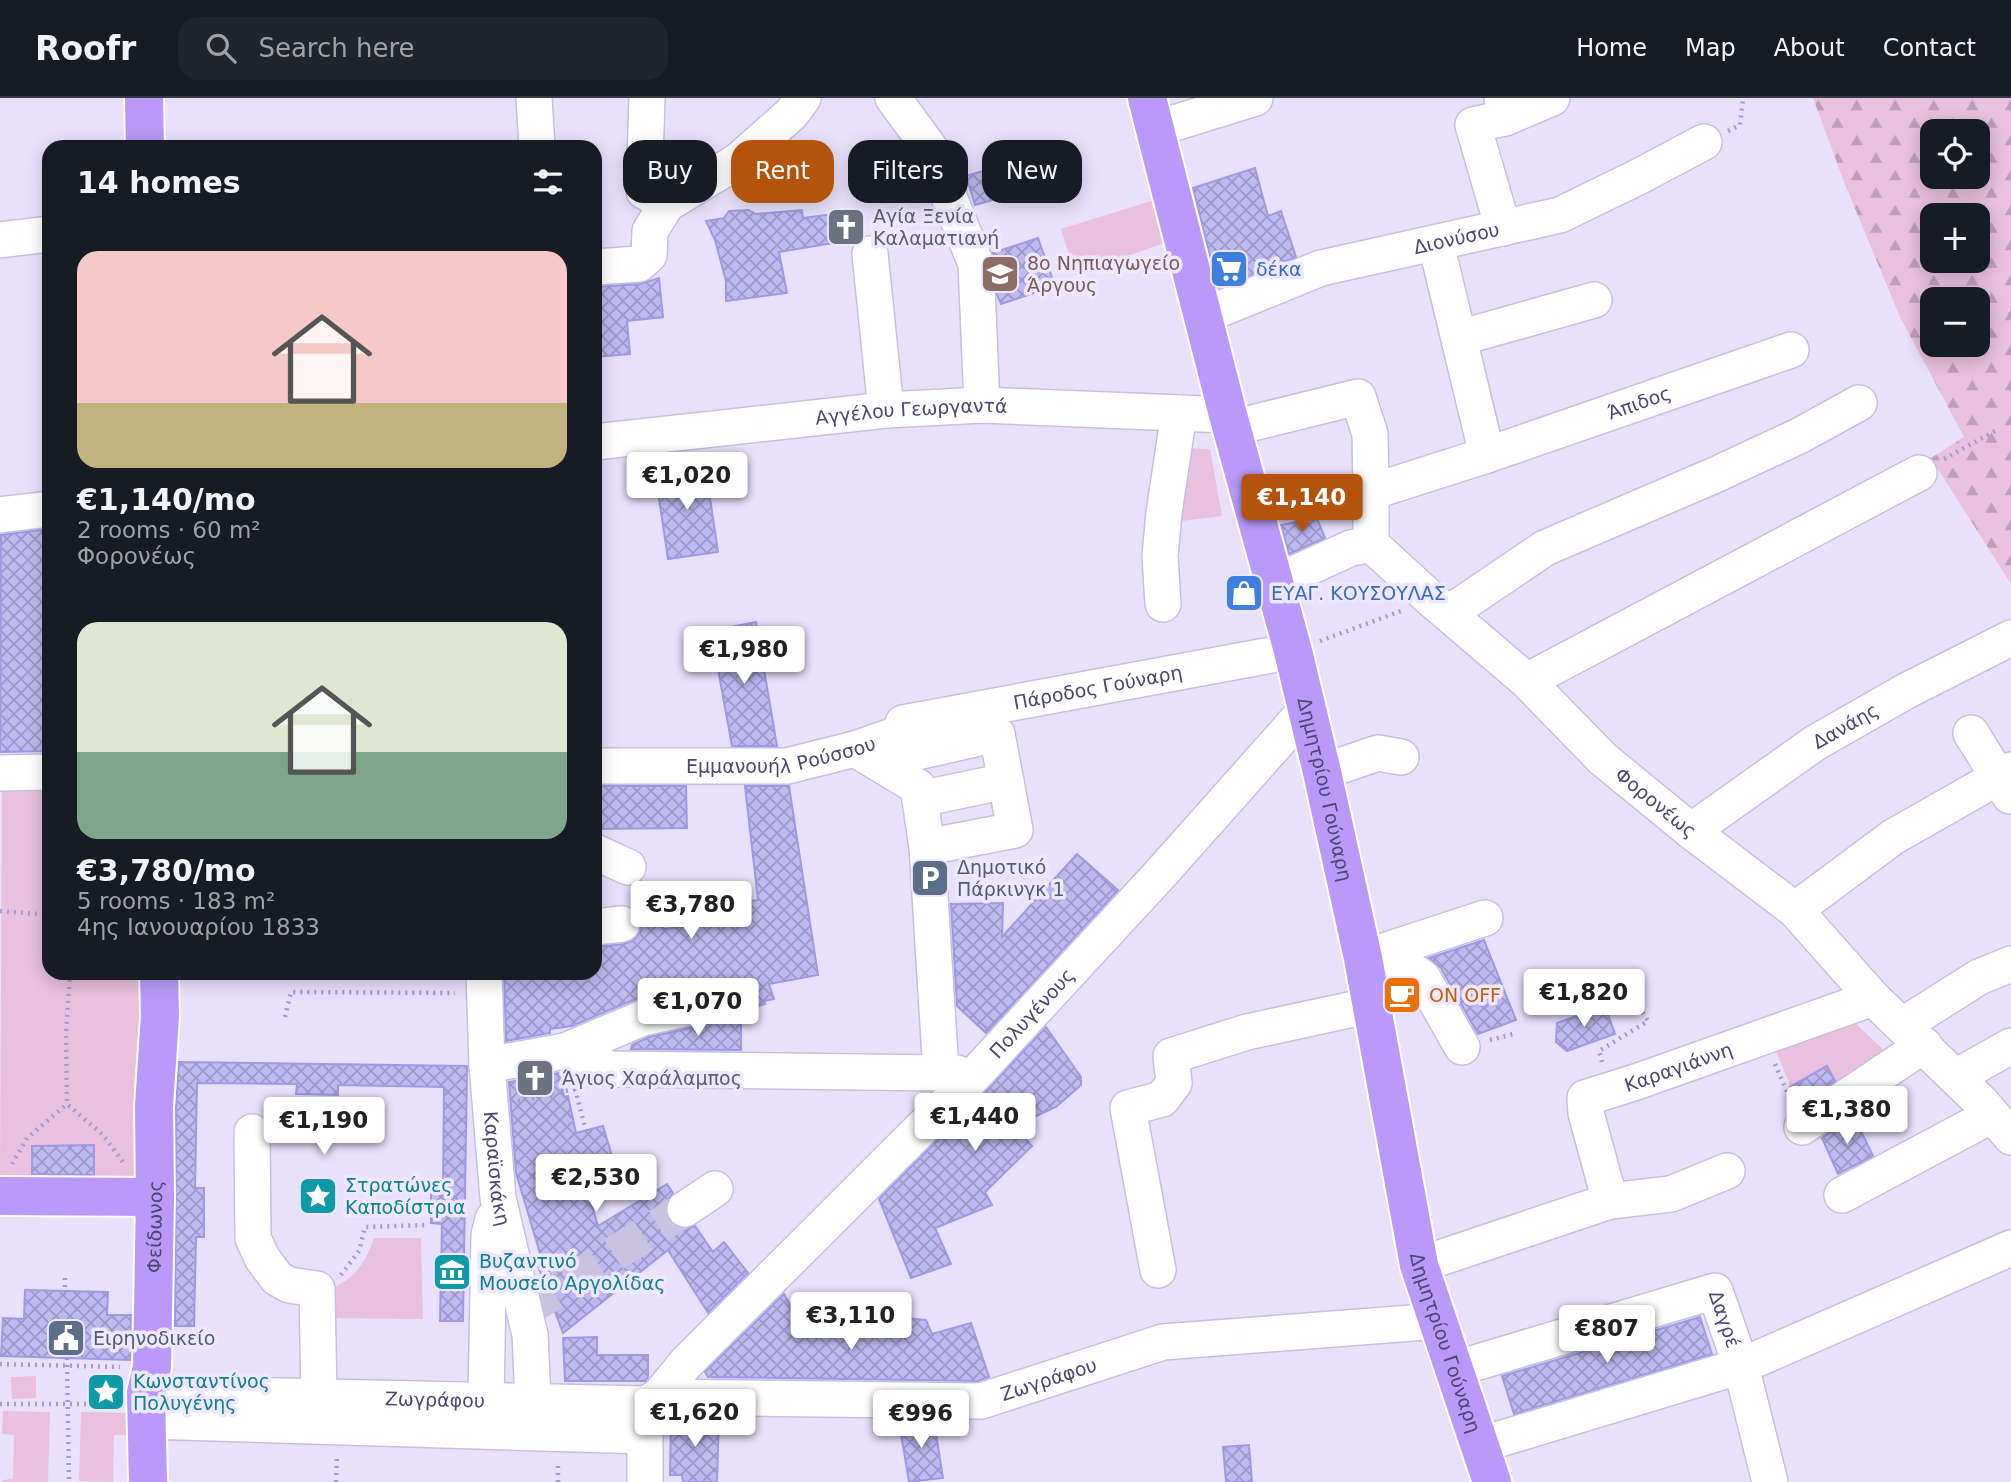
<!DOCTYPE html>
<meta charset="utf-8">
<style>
:root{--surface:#171b24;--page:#20242c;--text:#f1f3f6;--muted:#9ea1a6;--line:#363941;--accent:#b45309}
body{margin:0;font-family:"DejaVu Sans",sans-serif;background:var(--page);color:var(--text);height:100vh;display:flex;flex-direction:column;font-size:26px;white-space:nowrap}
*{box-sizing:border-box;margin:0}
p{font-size:23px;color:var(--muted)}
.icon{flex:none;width:38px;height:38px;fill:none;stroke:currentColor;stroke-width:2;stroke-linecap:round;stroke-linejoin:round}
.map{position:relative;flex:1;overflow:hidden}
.side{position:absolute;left:42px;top:42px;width:560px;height:840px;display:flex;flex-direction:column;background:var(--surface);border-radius:21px;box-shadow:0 4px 18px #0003}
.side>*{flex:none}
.hud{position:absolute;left:623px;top:42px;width:665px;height:63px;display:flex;gap:14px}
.tools{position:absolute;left:1920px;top:21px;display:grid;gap:14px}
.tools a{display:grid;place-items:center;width:70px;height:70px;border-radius:14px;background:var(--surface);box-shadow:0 4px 18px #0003;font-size:35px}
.price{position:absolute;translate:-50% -60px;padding:0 16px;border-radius:7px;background:#fff;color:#222;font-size:23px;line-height:46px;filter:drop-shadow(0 2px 4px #0008)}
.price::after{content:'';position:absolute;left:50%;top:42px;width:21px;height:16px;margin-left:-10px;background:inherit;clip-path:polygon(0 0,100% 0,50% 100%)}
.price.current{background:var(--accent);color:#fff}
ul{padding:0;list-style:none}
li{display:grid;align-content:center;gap:14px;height:371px;padding:0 35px}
li span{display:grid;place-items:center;height:217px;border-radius:21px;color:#555}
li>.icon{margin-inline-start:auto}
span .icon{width:126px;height:126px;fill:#fffc;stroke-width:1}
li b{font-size:30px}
h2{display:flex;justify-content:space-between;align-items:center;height:84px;padding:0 35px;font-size:30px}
.pill{padding:0 24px;border-radius:21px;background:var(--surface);box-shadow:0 4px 18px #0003;font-size:24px;line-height:63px}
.pill.current{background:var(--accent);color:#fff}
header{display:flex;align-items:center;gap:42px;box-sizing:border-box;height:98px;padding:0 35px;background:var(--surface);border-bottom:2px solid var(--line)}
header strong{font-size:33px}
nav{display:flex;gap:38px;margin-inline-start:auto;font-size:24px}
.search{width:490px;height:63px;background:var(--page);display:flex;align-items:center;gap:18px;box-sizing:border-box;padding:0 24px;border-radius:21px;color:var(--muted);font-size:26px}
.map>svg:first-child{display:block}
.green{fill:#e9c0dd}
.forest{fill:url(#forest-firs);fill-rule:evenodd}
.building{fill:url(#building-cross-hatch);stroke:#9f99e3;stroke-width:2}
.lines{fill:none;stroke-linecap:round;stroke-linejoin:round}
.minor-tunnel{stroke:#c9c2e0;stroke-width:35;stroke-dasharray:35 18;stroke-linecap:butt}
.minor-casing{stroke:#c5c0e2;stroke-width:38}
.major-casing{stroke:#fff;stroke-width:42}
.path{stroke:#a19cd5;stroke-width:4.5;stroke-dasharray:2 5;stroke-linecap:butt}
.minor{stroke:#fff;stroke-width:35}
.major{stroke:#b999fa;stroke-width:38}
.labels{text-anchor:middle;stroke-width:7;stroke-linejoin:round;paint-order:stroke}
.worship-label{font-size:19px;fill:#5b616d;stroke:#eee7ff;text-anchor:start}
.street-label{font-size:19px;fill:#4b4872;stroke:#eee7ff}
.education-label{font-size:19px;fill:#785e54;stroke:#eee7ff;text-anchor:start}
.shop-label{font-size:19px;fill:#366cbe;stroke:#eee7ff;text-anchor:start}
.service-label{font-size:19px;fill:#4e5e75;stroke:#eee7ff;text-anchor:start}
.food-label{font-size:19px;fill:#c56008;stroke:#eee7ff;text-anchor:start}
.culture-label{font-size:19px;fill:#0d838f;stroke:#eee7ff;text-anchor:start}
</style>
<header>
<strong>Roofr</strong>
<div class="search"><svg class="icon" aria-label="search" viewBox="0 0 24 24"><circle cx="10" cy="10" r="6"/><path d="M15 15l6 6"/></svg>Search here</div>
<nav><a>Home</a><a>Map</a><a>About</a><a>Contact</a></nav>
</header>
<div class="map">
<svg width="2011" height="1384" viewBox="0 0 2011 1384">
<defs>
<pattern id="forest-firs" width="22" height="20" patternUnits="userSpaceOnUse" patternTransform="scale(1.75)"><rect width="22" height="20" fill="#e9c0dd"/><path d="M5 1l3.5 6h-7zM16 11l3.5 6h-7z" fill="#bf9eb8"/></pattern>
<pattern id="building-cross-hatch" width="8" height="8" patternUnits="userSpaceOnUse" patternTransform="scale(1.75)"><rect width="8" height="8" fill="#beb9f1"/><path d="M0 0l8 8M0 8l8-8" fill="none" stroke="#9c98c8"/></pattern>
</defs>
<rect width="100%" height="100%" fill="#e9e1fc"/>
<!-- green -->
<g class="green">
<polygon points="1164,99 1175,141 1075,177 1061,131"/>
<polygon points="1178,350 1210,351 1222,418 1166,425"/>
<polygon points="2,687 49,687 49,875 143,875 142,1084 0,1083"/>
<polygon points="1850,920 1893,961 1803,1018 1774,948"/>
<path d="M374,1140H421L423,1221L326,1220L325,1193C352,1184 365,1167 374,1140Z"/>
<polygon points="36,1278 36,1300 12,1301 11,1279"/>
<polygon points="118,1278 119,1300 94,1301 94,1279"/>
<polygon points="3,1313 50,1314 48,1384 3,1384 3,1382 13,1381 14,1337 2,1336"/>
<polygon points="81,1314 127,1315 127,1337 114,1337 113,1384 79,1383"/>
</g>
<!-- forest -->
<path class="forest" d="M1813,0H2011V486L1931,360L1964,339L1900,219L1844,84ZM1932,33H1978V79H1932ZM1932,117H1978V163H1932ZM1932,201H1978V247H1932Z"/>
<!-- building -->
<g class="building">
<polygon points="1034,58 1043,88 975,107 966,78"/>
<polygon points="1255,70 1268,118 1281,113 1296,159 1218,190 1193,90"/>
<polygon points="749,112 756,116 802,112 803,120 857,113 861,139 857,141 779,154 787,195 726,203 726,183 715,142 706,123 724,120 729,113"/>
<polygon points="1038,140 1055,188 1001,206 997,197 993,155"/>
<polygon points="659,180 663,219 627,223 630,256 595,259 595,189 640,186"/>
<polygon points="705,366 718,454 668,461 655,374"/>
<polygon points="1317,420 1325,440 1289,456 1281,427"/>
<polygon points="49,431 49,527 44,527 43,607 49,607 49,653 0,654 1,437"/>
<polygon points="756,524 777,648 732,648 711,533"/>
<polygon points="595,688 686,688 687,730 595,731"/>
<polygon points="745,688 789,688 818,877 769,886 774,901 764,903 765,906 752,910 755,896 750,887 742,881 731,880 638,900 572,928 550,931 550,935 506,943 504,875 595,875 595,849 624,846 634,842 641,833 642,824 639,816 662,813 663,831 720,824 719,807 758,802"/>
<polygon points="1077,756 1118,792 986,935 957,908 951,806 1003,805 1002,839"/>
<polygon points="1484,842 1516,922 1478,936 1441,870 1429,860"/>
<polygon points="1605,908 1615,936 1567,953 1556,944 1557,925"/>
<polygon points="741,919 741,952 631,951 632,947 649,939"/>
<polygon points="1046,929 1081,979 1081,987 1056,1009 1023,1024 1028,1029 1020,1035 1032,1048 985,1094 992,1107 935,1130 951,1166 911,1180 879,1101 982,998"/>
<polygon points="179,964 467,968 463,1223 440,1223 442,1126 431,1125 431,1091 443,1091 444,989 338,987 338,997 296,996 297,986 197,985 195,1090 204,1090 204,1139 196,1139 194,1228 175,1228 176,1009"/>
<polygon points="1827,968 1835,983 1799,1007 1790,989"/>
<polygon points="559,975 564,999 568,998 576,1035 603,1028 612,1058 582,1074 598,1128 667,1086 673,1095 667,1103 665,1112 669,1123 677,1129 686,1131 695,1128 713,1154 724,1144 748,1175 708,1215 668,1152 563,1235 537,1165 542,1162 516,1075 509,984"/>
<polygon points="1854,1018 1873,1058 1838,1076 1822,1040"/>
<polygon points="94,1047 94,1077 32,1076 32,1048"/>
<polygon points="25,1192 108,1194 107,1217 131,1217 130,1262 1,1258 3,1220 24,1221"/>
<polygon points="784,1196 807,1237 849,1235 850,1230 871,1231 871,1223 906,1225 906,1220 926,1222 932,1236 971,1225 989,1279 978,1283 708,1279 705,1274"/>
<polygon points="1700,1219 1712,1256 1514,1316 1502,1278"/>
<polygon points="597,1239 597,1257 648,1257 648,1279 645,1283 565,1283 563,1240"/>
<polygon points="671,1319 719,1320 717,1384 683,1384 682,1377 670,1377"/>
<polygon points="909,1322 934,1323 943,1380 909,1384 899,1324"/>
<polygon points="1249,1347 1252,1384 1226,1384 1223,1349"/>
</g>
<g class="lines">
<!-- minor-tunnel -->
<polyline class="minor-tunnel" points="524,1213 685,1111"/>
<!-- minor casing -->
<g class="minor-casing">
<g id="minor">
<polyline points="534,0 537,49"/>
<polyline points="647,0 644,93 667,106"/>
<polyline points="893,0 929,49 976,166 982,307"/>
<polyline points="1502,0 1505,20 1473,27 1503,130"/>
<polyline points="1505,20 1552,0"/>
<polyline points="1155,31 1255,0"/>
<polyline points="0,142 49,136"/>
<polyline points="870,156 886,312"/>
<polyline points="595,169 639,166 649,157 650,133 667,106 738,63 791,16 803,0"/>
<path id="s1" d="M1203,218L1321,170L1560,117L1640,78L1704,44"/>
<polyline points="1459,240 1594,202"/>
<polyline points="1232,330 1358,299 1370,336 1371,394"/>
<path id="s2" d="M595,344L886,312L982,307L1228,317"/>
<path id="s3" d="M1487,357L1791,252"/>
<polyline points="0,417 49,411"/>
<polyline points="1371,446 1371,394 1487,357 1436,146"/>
<path id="s4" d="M1274,485L1351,450L1371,446L1431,501L1527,583L1603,661L1691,733L1795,812L1873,900L1982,1005L2011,1039"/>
<polyline points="1163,506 1160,458 1164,415 1179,315"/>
<polyline points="1449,515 1545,450 1715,377 1799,338 1859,305"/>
<polyline points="1527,583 1919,375"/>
<path id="s5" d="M903,625L1293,553"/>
<polyline points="1971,635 2010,698"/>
<polyline points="855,651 918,689 927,749 941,975"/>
<polyline points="913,655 997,636 1015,732 927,749"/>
<path id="s6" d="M595,668H787L855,651L927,626"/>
<polyline points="1322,674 1378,655 1401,659"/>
<polyline points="0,675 49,674"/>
<polyline points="920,701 1006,683"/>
<path id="s7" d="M1691,733L1815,645L1908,592L2011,540"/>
<polyline points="595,754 628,769"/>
<polyline points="1795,812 1893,739 2011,672"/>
<polyline points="595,829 622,826"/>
<polyline points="1363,860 1485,820"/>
<path id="s8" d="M484,875L487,967L498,1100L530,1237L533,1303L529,1325"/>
<polyline points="1368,886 1416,875 1423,880 1462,949"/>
<polyline points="1903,927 1979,879 2011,866"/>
<polyline points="565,953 643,920 735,900"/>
<polyline points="487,967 565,953 611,971 941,975 957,975 968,984"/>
<polyline points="1956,979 2011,948"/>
<polyline points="1802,1029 1924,947"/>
<polyline points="252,1034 253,1140 262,1160 277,1180 289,1187 317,1191 319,1299"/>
<polyline points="1842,1097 1992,1017"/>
<polyline points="1610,1103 1671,1096 1727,1073"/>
<polyline points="685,1111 715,1091"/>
<path id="s9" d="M1419,1167L1610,1103L1586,1015L1585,1000L1636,984L1873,900"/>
<polyline points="1158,1172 1128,1010 1162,1001 1174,985 1171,958 1247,934 1372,907"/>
<path id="s10" d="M1455,1271L1715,1193L1741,1268L1770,1384"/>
<path id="s11" d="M146,1295L645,1306L658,1299L981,1303L1163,1244L1438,1223"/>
<path id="s12" d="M658,1299L686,1265L968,984L1162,774L1307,611"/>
<polyline points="486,1302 489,1137 493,1121"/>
<polyline points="645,1316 645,1384"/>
<polyline points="146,1323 645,1338"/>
<polyline points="1480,1347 1741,1268 2011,1150"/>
</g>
</g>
<!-- major casing -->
<g class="major-casing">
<g id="major">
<polyline points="144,0 145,49"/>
<path id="s13" d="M1147,0L1228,317L1293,553L1322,674L1363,860L1419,1167L1492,1384"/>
<polyline points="0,1098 155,1099"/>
<path id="s14" d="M148,1384L146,1295L152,1269L155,1099L154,1008L160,918L159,875"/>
</g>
</g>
<!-- path -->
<g class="path">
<polyline points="1728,33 1740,27 1743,0"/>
<polyline points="1944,361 1995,333"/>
<polyline points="1320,543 1401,513"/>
<polyline points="0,813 49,817"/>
<polyline points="70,875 66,936 67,1006 103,1037 123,1064"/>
<polyline points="285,919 291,894 455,895"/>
<polyline points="1490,942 1513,936"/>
<polyline points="1602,964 1599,953 1648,923 1627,890"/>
<polyline points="1775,966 1791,1003"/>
<polyline points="575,991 586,1033"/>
<polyline points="518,1003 575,991"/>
<polyline points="12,1066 27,1040 67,1006"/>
<polyline points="341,1177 359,1153 365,1129 427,1127"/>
<polyline points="65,1180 65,1193"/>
<polyline points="67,1260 69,1384"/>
<polyline points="0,1266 120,1269"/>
<polyline points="0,1306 117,1306"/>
<polyline points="336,1384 337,1357"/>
<polyline points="558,1384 558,1364"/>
</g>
<!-- minor -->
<use href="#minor" class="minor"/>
<!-- major -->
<use href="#major" class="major"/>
</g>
<!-- icons -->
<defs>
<g id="church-square" transform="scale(2.0125)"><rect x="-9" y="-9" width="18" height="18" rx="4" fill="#6b7280" stroke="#eee7ff"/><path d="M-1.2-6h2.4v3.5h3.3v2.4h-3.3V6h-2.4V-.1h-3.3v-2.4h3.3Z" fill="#fff"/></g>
<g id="supermarket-square" transform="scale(2.0125)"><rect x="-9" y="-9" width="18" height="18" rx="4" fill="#3f7fe0" stroke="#eee7ff"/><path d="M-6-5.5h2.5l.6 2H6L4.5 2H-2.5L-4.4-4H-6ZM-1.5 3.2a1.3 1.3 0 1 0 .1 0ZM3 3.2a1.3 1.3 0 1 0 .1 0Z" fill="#fff"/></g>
<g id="school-square" transform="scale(2.0125)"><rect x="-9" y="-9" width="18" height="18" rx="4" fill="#8d6e63" stroke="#eee7ff"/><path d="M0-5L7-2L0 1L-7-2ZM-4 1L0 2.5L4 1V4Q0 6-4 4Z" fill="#fff"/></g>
<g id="shop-square" transform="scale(2.0125)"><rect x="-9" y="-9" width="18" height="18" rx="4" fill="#3f7fe0" stroke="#eee7ff"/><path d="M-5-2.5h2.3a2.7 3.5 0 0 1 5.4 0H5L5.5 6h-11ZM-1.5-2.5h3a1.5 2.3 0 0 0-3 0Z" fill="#fff"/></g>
<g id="parking-square" transform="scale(2.0125)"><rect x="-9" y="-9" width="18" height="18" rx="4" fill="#5c6f8a" stroke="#eee7ff"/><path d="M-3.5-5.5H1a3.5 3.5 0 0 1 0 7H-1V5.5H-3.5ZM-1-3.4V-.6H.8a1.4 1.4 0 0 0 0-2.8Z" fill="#fff"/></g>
<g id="cafe-square" transform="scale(2.0125)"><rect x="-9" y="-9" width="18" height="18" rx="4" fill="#e8710a" stroke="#eee7ff"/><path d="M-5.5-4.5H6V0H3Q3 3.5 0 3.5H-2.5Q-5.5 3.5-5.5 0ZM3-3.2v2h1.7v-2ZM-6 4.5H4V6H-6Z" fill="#fff"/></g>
<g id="sight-square" transform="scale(2.0125)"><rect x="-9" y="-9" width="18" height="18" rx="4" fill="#0f9aa8" stroke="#eee7ff"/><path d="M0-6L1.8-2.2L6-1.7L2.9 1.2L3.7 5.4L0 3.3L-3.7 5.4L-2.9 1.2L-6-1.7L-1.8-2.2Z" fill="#fff"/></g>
<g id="museum-square" transform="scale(2.0125)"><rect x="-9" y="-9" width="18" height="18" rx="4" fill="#0f9aa8" stroke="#eee7ff"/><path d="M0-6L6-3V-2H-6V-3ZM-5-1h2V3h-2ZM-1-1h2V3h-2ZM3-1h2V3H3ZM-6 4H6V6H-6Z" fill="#fff"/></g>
<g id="civic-square" transform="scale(2.0125)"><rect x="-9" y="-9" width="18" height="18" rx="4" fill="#5c6f8a" stroke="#eee7ff"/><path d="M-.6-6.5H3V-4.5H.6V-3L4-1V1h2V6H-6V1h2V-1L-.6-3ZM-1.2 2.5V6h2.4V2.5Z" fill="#fff"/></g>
</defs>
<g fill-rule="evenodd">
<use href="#church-square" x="846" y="129"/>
<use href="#supermarket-square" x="1229" y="171"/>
<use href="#school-square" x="1000" y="176"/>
<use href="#shop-square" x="1244" y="495"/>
<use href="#parking-square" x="930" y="780"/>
<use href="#cafe-square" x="1402" y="897"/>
<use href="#church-square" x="535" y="980"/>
<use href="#sight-square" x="318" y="1098"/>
<use href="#museum-square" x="452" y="1174"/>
<use href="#civic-square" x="66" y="1240"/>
<use href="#sight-square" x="106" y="1294"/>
</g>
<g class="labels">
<!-- worship labels -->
<g class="worship-label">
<text x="873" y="125">Αγία Ξενία<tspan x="873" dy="22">Καλαματιανή</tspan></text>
<text x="562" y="987">Άγιος Χαράλαμπος</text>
</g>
<!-- street labels -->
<g class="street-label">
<text dy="7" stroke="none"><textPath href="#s1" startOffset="266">Διονύσου</textPath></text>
<text dy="7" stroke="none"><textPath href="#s3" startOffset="161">Άπιδος</textPath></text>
<text dy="7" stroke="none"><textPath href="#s2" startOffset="318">Αγγέλου Γεωργαντά</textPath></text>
<text dy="7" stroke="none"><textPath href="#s5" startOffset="198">Πάροδος Γούναρη</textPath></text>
<text dy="7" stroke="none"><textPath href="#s7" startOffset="187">Δανάης</textPath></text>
<text dy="7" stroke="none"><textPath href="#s6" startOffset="187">Εμμανουήλ Ρούσσου</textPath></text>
<text dy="7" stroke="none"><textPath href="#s13" startOffset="714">Δημητρίου Γούναρη</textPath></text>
<text dy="7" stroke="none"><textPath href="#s4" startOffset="490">Φορονέως</textPath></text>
<text dy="7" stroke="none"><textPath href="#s12" startOffset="536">Πολυγένους</textPath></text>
<text dy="7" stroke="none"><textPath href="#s9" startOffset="406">Καραγιάννη</textPath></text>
<text dy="7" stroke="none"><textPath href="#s8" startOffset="196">Καραϊσκάκη</textPath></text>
<text dy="7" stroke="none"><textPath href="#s14" startOffset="256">Φείδωνος</textPath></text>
<text dy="7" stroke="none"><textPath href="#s10" startOffset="301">Δαγρέ</textPath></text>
<text dy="7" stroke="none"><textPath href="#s13" startOffset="1281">Δημητρίου Γούναρη</textPath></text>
<text dy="7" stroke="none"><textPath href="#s11" startOffset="908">Ζωγράφου</textPath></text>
<text dy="7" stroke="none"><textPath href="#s11" startOffset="289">Ζωγράφου</textPath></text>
</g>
<!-- education labels -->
<g class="education-label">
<text x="1027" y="172">8ο Νηπιαγωγείο<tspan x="1027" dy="22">Άργους</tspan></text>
</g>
<!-- shop labels -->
<g class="shop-label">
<text x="1256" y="178">δέκα</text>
<text x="1271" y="502">ΕΥΑΓ. ΚΟΥΣΟΥΛΑΣ</text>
</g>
<!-- service labels -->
<g class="service-label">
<text x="957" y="776">Δημοτικό<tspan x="957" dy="22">Πάρκινγκ 1</tspan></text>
<text x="93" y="1247">Ειρηνοδικείο</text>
</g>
<!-- food labels -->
<g class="food-label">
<text x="1429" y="904">ON OFF</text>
</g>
<!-- culture labels -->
<g class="culture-label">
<text x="345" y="1094">Στρατώνες<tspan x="345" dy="22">Καποδίστρια</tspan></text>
<text x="479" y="1170">Βυζαντινό<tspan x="479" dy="22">Μουσείο Αργολίδας</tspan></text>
<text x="133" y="1290">Κωνσταντίνος<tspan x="133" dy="22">Πολυγένης</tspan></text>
</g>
</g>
</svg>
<div class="tools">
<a><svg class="icon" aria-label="locate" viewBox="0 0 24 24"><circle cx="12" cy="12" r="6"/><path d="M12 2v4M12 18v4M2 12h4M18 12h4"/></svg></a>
<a>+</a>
<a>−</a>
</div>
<b class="price" style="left:687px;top:414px">€1,020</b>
<b class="price current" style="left:1302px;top:436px">€1,140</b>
<b class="price" style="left:744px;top:588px">€1,980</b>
<b class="price" style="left:691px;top:843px">€3,780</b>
<b class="price" style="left:1584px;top:931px">€1,820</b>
<b class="price" style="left:698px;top:940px">€1,070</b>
<b class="price" style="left:1847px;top:1048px">€1,380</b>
<b class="price" style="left:975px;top:1055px">€1,440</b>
<b class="price" style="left:324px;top:1059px">€1,190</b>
<b class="price" style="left:596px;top:1116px">€2,530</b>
<b class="price" style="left:851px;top:1254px">€3,110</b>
<b class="price" style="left:1607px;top:1267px">€807</b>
<b class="price" style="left:695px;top:1351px">€1,620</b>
<b class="price" style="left:921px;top:1352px">€996</b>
<div class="hud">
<a class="pill">Buy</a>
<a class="pill current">Rent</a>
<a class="pill">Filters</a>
<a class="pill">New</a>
</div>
<section class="side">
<h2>14 homes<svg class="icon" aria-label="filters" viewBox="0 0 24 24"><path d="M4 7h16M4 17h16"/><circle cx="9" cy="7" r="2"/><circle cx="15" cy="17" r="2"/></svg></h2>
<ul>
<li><span style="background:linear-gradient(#f6c9c9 70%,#c2b280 0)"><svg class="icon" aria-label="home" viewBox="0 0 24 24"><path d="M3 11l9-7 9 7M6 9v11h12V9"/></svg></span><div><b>€1,140/mo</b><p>2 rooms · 60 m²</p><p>Φορονέως</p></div></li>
<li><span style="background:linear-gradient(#dfe7d0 60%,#7fa58c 0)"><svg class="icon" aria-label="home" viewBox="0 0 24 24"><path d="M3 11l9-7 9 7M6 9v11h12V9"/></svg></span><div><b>€3,780/mo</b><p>5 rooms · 183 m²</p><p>4ης Ιανουαρίου 1833</p></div></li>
</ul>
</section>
</div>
